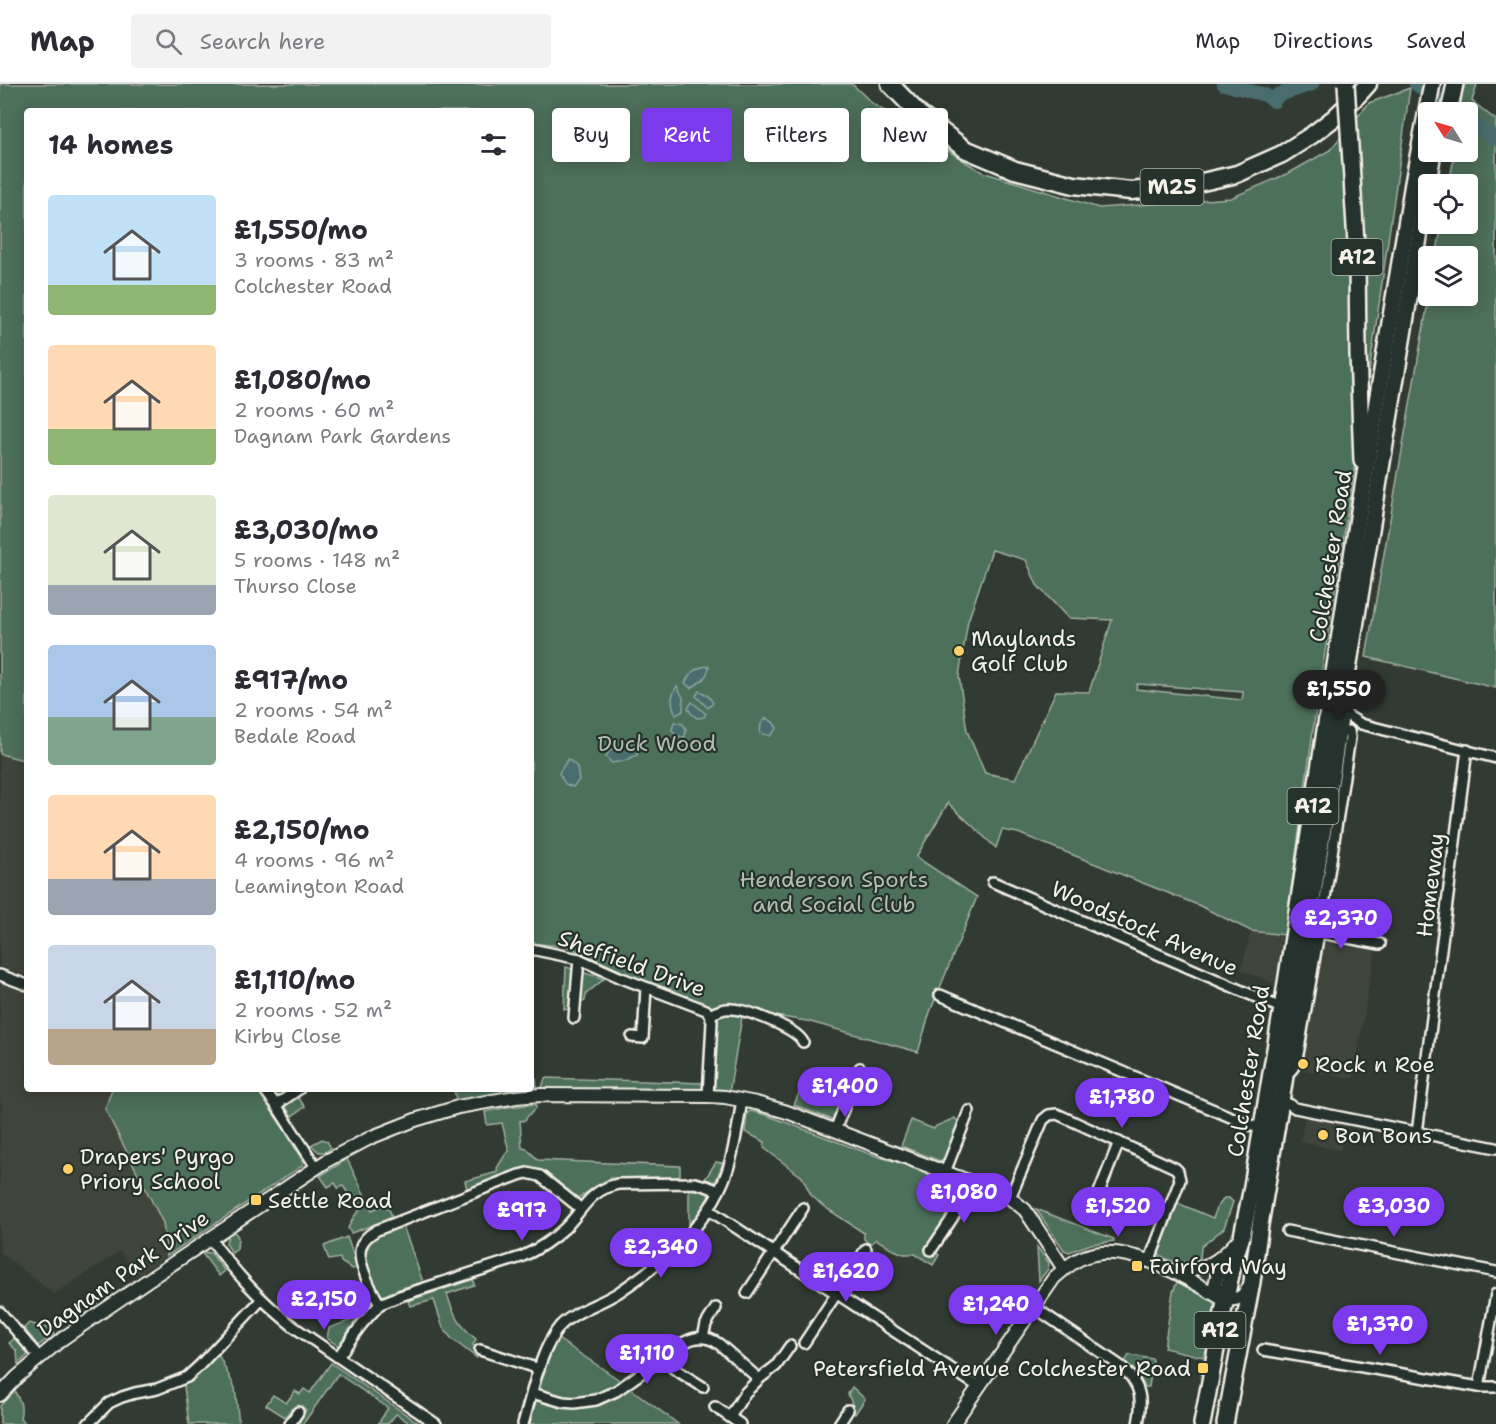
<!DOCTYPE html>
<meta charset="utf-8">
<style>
:root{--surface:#fff;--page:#f2f2f3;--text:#2b2b33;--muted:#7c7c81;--line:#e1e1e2;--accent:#7c3aed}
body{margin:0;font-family:"Shantell Sans",sans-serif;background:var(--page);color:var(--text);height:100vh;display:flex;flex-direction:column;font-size:22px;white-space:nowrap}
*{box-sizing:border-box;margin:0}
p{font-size:20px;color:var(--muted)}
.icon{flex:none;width:33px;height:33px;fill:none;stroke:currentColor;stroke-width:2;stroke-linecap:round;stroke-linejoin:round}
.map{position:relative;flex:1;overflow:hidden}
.side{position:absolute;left:24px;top:24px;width:510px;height:984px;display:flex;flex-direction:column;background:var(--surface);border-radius:6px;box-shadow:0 3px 15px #0003}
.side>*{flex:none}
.hud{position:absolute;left:552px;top:24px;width:570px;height:54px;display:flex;gap:12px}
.needle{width:39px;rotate:307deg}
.tools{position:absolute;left:1418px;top:18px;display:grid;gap:12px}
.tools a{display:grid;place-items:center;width:60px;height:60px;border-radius:6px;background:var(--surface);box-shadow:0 3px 15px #0003;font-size:30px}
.price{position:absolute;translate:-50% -51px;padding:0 14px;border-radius:21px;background:var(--accent);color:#fff;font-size:20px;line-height:39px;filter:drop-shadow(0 2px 3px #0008)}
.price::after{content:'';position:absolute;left:50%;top:36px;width:18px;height:14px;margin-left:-9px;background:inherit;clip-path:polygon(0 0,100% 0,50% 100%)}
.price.current{background:#222;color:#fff}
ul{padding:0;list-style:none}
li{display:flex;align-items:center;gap:18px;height:150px;padding:0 24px}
li span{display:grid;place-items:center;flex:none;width:168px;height:120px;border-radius:6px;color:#555}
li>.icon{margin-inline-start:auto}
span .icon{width:72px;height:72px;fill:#fffc;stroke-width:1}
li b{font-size:26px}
h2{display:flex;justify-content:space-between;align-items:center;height:72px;padding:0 24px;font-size:26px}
.tag{padding:0 21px;border-radius:6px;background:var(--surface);box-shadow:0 3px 15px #0003;font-size:21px;line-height:54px}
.tag.current{background:var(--accent);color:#fff}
header{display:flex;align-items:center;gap:36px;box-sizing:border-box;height:84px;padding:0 30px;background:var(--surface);border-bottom:2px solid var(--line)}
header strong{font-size:28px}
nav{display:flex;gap:33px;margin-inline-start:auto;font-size:21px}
.search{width:420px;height:54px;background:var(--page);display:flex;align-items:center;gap:15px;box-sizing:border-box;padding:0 21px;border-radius:6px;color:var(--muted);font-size:22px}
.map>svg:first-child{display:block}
.built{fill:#40453a}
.green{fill:#4e705a;stroke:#a1b0a1;stroke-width:1.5;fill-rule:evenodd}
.water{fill:#496d6e;stroke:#8da29f;stroke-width:1.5}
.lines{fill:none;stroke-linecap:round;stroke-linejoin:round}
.river{stroke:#496d6e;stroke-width:14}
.minor-casing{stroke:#f4f1e8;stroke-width:14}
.tertiary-casing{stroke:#f4f1e8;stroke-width:16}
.trunk-casing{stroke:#f4f1e8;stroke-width:20}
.motorway-casing{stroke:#f4f1e8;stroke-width:21}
.minor{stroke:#26332d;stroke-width:9}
.tertiary{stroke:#26332d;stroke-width:12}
.trunk{stroke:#26332d;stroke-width:15}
.motorway{stroke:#26332d;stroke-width:16}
.trunk-bridge-casing{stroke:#f4f1e8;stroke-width:20;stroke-linecap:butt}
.trunk-bridge{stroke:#26332d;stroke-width:15}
.poi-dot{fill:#ffd166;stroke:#26332d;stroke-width:2}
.labels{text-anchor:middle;stroke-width:4.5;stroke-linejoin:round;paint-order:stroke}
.shield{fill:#26332d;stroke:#b6b8b0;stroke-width:1.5}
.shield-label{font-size:21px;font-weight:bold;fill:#f4f1e8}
.street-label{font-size:22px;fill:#f4f1e8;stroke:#26332d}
.poi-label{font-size:22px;fill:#f4f1e8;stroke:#26332d;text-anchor:start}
.park-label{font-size:22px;fill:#b2bdaf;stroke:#26332d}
</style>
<header>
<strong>Map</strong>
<div class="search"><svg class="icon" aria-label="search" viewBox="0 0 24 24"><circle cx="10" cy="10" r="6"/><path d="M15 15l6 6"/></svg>Search here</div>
<nav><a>Map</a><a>Directions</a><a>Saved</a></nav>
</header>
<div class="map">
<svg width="1496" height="1340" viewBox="0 0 1496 1340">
<rect width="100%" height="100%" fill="#323b33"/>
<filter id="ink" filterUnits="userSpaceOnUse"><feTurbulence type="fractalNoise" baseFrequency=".0167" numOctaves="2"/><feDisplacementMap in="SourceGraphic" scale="12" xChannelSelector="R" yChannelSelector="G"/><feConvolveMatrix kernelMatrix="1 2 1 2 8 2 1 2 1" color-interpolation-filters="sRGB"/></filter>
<g filter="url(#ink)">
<!-- built -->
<g class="built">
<polygon points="0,670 27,677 27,892 0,882"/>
<polygon points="1251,847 1285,851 1276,900 1241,886"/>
<polygon points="1321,858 1375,867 1353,995 1298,985"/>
<polygon points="0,895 27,908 27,1005 112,1005 105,1025 163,1139 167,1172 136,1192 120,1167 54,1210 0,1168 0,1031 3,1019 0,1019"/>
<polygon points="1305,1032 1346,1042 1340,1066 1300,1058"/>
</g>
<!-- green -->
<g class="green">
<path d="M0,0H852L873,20L982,88L1099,124L1231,114L1291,88L1330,66L1369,19L1410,4L1360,352L1317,617L1285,851L1251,847L1198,821L1018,749L1002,746L996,764L948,719L916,773L977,813L930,928L918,968L807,937L743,927L729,1009L717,1007L712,1004L714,929L677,914L569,863L531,859V27H27V677L0,670ZM992,466L1026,476L1037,501L1068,534L1112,536L1089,608L1056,607L1015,695L985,689L967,647L959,592L968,537ZM1137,600L1243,608V609L1242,616L1136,605Z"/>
<polygon points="1463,0 1477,0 1472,17 1496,36 1496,604 1366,573 1429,212 1467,212 1467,172 1436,172 1442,140 1467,140 1467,100 1449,100 1455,68 1467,68 1467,28 1460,28"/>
<polygon points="566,883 604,895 586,910 585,917 572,923 571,926 564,925"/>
<polygon points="531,994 536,994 537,1005 457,1018 454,1007 455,1005 531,1005"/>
<polygon points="545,994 704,999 704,1004 699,1007 542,1004"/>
<polygon points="845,995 850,999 835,1037 794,1021 804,997 825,1006 826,1002"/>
<polygon points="112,1005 257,1005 284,1045 302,1076 303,1081 167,1172 163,1139 105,1025"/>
<polygon points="298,1013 305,1023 292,1032 285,1022"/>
<path d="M536,1020V1024L526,1034V1036L520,1037L522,1064L527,1065L538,1076L680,1082V1093L610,1094L578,1114L544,1087C522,1078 488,1097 467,1105L465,1097L498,1088L497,1084L505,1071L509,1067L502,1039L487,1041L485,1028L509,1023Z"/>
<polygon points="751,1027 766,1031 870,1070 900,1079 967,1106 931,1166 939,1171 933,1181 915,1170 904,1170 894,1166 876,1155 870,1161 864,1155 864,1149 823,1122 811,1111 802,1093 764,1064 765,1058 745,1048 747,1029"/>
<polygon points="955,1034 960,1040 945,1079 901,1062 911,1036 934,1045 936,1042"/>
<polygon points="322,1055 327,1057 331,1064 325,1068 319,1068 311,1061"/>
<polygon points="347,1075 372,1126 384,1121 390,1127 392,1134 351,1149 348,1144 355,1131 360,1126 343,1102 338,1104 335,1099 328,1103 320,1092"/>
<polygon points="716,1078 723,1079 716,1096 714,1098 705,1095"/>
<polygon points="689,1105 697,1106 707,1109 709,1113 692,1139 689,1139"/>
<path d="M1224,1114H1229L1233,1118L1224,1144L1201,1163L1200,1175C1187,1181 1167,1179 1157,1168L1175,1118L1213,1134L1217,1124Z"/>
<polygon points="1036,1125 1114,1155 1114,1157 1091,1160 1069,1168 1064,1166"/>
<path d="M402,1139L423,1198L399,1205L380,1213C372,1197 352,1169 372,1153C379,1147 394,1143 402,1139Z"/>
<polygon points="234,1147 238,1153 237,1165 232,1169 226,1159 228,1151"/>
<polygon points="347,1153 358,1184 352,1185 341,1178 340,1174 329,1176 324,1162"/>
<polygon points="1037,1163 1049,1179 1048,1185 1039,1197"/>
<polygon points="201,1168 211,1169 225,1187 219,1192"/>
<path d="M473,1195L474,1201L447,1210C453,1230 460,1242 476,1255L473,1261L480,1266L477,1274L452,1255L443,1244L434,1216L410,1222L408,1217Z"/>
<polygon points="1178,1195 1217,1217 1218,1226 1210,1257 1203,1273 1164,1264 1173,1208"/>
<polygon points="367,1209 372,1218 355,1238 338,1262 327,1254 329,1244 349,1237 350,1235 348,1229 353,1223 353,1220 357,1214"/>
<polygon points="29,1239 50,1245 54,1250 38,1262 24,1244"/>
<polygon points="554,1251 558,1255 615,1293 678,1340 523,1340"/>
<polygon points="15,1254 27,1269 27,1272 18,1280 17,1267 9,1259"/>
<polygon points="215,1264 235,1304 239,1340 189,1340 183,1295"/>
<polygon points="1129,1271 1153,1275 1149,1303 1145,1303 1137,1289 1125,1278"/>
<polygon points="331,1279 420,1340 411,1340 396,1330 388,1340 378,1340 388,1324 338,1290 303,1340 296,1340 306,1326 302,1322 298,1328 291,1325 285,1333 266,1321 273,1311 286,1319 295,1307 300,1310 304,1305 310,1309"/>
<polygon points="852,1303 865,1315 855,1330 851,1326 853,1322 848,1310"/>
<path d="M14,1306C20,1317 23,1321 20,1334L26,1340H0V1322Z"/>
</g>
<!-- water -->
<g class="water">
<path d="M709,582C708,593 701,598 691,604L685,599C691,587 696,583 709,582Z"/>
<path d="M677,602L683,614V627L676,631C671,619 670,613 677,602Z"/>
<path d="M699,607C706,609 710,613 713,619L708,624L696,612Z"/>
<polygon points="692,618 706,630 704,633 697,634 691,629 688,624"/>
<polygon points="766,634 773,638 777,644 770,652 760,649 761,640"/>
<polygon points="674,638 683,640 686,645 685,653 676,652 672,646"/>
<polygon points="634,659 639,663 637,671 624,677 612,679 606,673 609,667 622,661"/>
<polygon points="568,675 577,683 579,696 573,703 565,700 559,689"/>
</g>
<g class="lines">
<!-- river -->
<g class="river">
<polyline points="1224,0 1265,11 1274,17 1278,11 1312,0"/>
<polyline points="1416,0 1456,28"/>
<polyline points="1467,36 1496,55"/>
</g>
<!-- minor casing -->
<g class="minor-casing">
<g id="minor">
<polyline points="1342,623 1348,632 1361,640 1496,674"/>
<polyline points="993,798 1281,924"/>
<polyline points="1315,848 1380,860"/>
<polyline points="531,865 579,875 619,893 706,926 710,931 712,938 708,1012"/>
<polyline points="0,891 27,901"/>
<polyline points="940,911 1252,1042 1261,1043 1264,1041"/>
<path d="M710,931C717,927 724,924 732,925C748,926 796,944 803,958"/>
<polyline points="574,934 579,875"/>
<polyline points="632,953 643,954 646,904"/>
<path d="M1287,990C1296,984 1297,975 1299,965L1326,808L1350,654L1349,647"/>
<polyline points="264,1005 276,1021 316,1083"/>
<polyline points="276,1021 299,1005"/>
<polyline points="1278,1024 1284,1019 1289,1020 1295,1024 1496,1064"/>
<polyline points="835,1046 860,984"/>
<polyline points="1417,1049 1467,666"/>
<polyline points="945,1088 969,1027"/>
<polyline points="1010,1114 1043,1036 1049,1031 1057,1030 1175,1084 1178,1087 1180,1096 1149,1178"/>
<polyline points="1094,1121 1119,1058"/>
<polyline points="709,1126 979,1303"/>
<polyline points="1287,1147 1496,1188"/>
<path d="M210,1154C236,1190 259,1215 294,1243L436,1340"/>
<polyline points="931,1166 957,1127 971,1098"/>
<polyline points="747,1209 803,1124"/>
<path d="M380,1220C372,1208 356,1177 361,1163C363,1155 370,1150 377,1146L519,1091L527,1089L540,1092L580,1124"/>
<path d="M1034,1223L1122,1283C1141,1301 1143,1315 1138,1340"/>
<polyline points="0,1228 39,1273"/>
<polyline points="703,1253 706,1240 716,1224"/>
<polyline points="804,1259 866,1165"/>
<polyline points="480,1266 539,1285"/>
<polyline points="1263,1266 1479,1303 1496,1303"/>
<polyline points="665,1272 673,1284 703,1303"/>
<path d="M338,1273L362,1240L380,1220L400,1212L521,1173C537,1166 552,1156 565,1144C584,1125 588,1107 618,1100L695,1099L706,1102L719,1107"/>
<polyline points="1479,1303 1496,1210"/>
<path d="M532,1309L563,1318L574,1319L596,1316L616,1307L685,1258C696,1252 708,1252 719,1260L759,1295"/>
<polyline points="715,1323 740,1340"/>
<polyline points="730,1333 745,1309 759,1295 776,1282 790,1262"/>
<polyline points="88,1340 109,1319 122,1313 135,1309 157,1305 187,1293 199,1282 261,1216"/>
<polyline points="290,1340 298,1328"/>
<path d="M523,1340C532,1310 540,1266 560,1242C574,1227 601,1220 619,1208C665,1177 708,1142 727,1088C735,1065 738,1040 742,1016"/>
<polyline points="839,1340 848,1326"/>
</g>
</g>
<!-- tertiary casing -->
<g class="tertiary-casing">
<g id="tertiary">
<polyline points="1221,1175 1215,1201 1221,1214"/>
<path d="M1176,1188C1209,1183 1216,1181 1239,1155"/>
<polyline points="0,1311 17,1293 62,1255 148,1196 328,1076 372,1053 415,1036 458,1023 516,1013 540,1011 708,1012 725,1013 756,1019 787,1028 984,1103 1010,1114 1025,1126 1064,1185"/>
<path d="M953,1340L1054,1194C1063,1186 1073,1177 1084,1173C1126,1156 1185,1193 1221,1214C1237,1218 1244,1214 1251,1199"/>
</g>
</g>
<!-- trunk casing -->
<g class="trunk-casing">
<g id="trunk">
<polyline points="1449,28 1455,0"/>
<polyline points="1351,78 1357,175 1358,269 1362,377"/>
<polyline points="1202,1340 1223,1228 1234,1177 1242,1152 1251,1108 1284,912 1359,427 1413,99 1432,0"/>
<polyline points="1225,1340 1252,1198 1260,1141 1283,1005 1342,622 1433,68"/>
</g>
</g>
<!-- motorway casing -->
<g class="motorway-casing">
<polyline id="motorway" points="890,0 919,30 965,65 1015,86 1074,101 1131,107 1189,101 1237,90 1282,70 1312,51 1334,34 1359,10 1368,0"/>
</g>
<!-- minor -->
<use href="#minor" class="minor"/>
<!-- tertiary -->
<use href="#tertiary" class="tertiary"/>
<!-- trunk -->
<use href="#trunk" class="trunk"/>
<!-- motorway -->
<use href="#motorway" class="motorway"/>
<!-- trunk-bridge casing -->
<g class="trunk-bridge-casing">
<polyline id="trunk-bridge" points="1346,0 1351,78"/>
</g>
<!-- trunk-bridge -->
<use href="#trunk-bridge" class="trunk-bridge"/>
</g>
</g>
<!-- markers -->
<g class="poi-dot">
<circle cx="959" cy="567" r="6"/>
<circle cx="1303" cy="980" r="6"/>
<circle cx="1323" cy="1051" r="6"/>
<circle cx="68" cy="1085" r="6"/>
<rect x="250" y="1110" width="12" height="12" rx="3"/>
<rect x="1131" y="1176" width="12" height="12" rx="3"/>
<rect x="1197" y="1278" width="12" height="12" rx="3"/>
</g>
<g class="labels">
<!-- shield labels -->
<g class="shield">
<rect x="1140.5" y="85" width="63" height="36" rx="4.5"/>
<rect x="1331.5" y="155" width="51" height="36" rx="4.5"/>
<rect x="1287.5" y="704" width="51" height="36" rx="4.5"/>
<rect x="1194.5" y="1228" width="51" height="36" rx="4.5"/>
</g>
<g class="shield-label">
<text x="1172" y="110">M25</text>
<text x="1357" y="180">A12</text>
<text x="1313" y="729">A12</text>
<text x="1220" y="1253">A12</text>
</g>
<!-- street labels -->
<g class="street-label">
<text transform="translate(1330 472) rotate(-81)" y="8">Colchester Road</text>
<text transform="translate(1430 801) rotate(-83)" y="8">Homeway</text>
<text transform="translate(1145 844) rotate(24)" y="8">Woodstock Avenue</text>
<text transform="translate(632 879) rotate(20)" y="8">Sheffield Drive</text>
<text transform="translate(1248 987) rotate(-81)" y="8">Colchester Road</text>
<text transform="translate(123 1189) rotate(-35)" y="8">Dagnam Park Drive</text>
</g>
<!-- poi labels -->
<g class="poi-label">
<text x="971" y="562">Maylands<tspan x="971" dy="25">Golf Club</tspan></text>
<text x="1315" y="988">Rock n Roe</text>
<text x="1335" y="1059">Bon Bons</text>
<text x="80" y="1080">Drapers' Pyrgo<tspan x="80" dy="25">Priory School</tspan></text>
<text x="268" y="1124">Settle Road</text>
<text x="1149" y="1190">Fairford Way</text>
<text x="1191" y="1292" text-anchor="end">Petersfield Avenue Colchester Road</text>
</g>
<!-- park labels -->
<g class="park-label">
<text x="657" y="667">Duck Wood</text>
<text x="834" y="803">Henderson Sports<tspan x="834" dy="25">and Social Club</tspan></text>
</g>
</g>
</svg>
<div class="tools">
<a><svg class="needle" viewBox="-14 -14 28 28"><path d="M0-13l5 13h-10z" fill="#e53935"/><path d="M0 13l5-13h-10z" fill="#7c7c81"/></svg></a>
<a><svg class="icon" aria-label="locate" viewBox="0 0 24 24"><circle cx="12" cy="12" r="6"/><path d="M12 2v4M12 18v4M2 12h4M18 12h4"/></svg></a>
<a><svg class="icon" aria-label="layers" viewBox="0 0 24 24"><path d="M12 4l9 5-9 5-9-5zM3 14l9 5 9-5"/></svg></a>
</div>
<b class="price current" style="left:1339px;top:637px">£1,550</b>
<b class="price" style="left:1341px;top:866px">£2,370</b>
<b class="price" style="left:845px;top:1034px">£1,400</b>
<b class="price" style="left:1122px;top:1045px">£1,780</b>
<b class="price" style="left:964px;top:1140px">£1,080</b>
<b class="price" style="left:1118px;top:1154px">£1,520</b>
<b class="price" style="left:1394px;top:1154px">£3,030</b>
<b class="price" style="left:522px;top:1158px">£917</b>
<b class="price" style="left:661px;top:1195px">£2,340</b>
<b class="price" style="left:846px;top:1219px">£1,620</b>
<b class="price" style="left:324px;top:1247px">£2,150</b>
<b class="price" style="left:996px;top:1252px">£1,240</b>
<b class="price" style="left:1380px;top:1272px">£1,370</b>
<b class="price" style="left:647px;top:1301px">£1,110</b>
<div class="hud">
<a class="tag">Buy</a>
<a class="tag current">Rent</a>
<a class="tag">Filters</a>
<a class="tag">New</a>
</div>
<section class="side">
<h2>14 homes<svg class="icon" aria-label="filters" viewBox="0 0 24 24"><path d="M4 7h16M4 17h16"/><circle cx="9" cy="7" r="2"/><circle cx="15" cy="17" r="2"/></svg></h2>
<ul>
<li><span style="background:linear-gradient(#bfe0f5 75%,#8fb573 0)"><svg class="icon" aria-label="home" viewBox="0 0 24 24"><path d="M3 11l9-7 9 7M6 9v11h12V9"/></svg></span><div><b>£1,550/mo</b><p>3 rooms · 83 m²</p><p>Colchester Road</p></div></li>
<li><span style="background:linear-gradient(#ffd9b3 70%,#8fb573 0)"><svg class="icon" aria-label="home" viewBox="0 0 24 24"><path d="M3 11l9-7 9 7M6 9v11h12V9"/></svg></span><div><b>£1,080/mo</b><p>2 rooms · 60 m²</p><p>Dagnam Park Gardens</p></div></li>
<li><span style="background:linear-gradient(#dfe7d0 75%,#9aa5b1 0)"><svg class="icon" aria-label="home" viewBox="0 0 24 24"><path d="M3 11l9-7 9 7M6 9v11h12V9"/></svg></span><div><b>£3,030/mo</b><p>5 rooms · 148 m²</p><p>Thurso Close</p></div></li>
<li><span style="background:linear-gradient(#a9c7e8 60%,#7fa58c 0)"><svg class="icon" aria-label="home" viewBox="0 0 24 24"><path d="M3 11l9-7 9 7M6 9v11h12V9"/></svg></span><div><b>£917/mo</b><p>2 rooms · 54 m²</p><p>Bedale Road</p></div></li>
<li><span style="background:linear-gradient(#ffd9b3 70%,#9aa5b1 0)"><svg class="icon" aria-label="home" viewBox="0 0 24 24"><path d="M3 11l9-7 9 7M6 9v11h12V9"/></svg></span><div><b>£2,150/mo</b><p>4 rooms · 96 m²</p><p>Leamington Road</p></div></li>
<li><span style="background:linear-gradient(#c9d6e8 70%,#b9a48a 0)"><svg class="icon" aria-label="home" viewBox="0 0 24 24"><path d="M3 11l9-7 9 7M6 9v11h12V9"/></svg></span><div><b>£1,110/mo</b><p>2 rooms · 52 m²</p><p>Kirby Close</p></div></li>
</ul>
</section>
</div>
